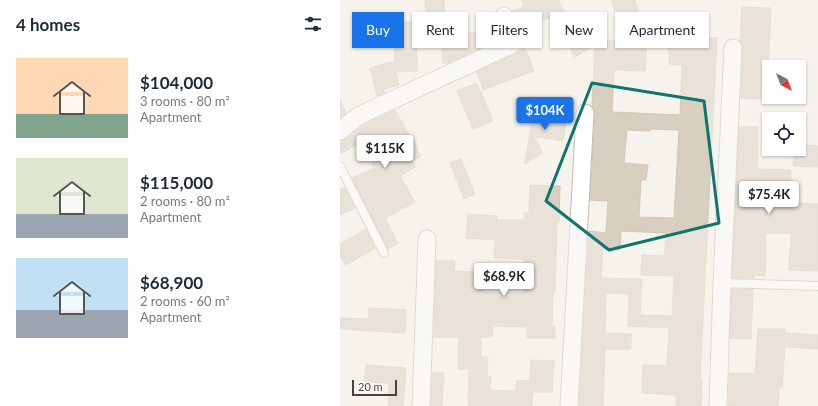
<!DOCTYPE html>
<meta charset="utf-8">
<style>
:root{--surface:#fff;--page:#f2f2f3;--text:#1f2937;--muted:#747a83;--accent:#1a73e8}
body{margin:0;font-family:Lato,sans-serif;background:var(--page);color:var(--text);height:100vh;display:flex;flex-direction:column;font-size:15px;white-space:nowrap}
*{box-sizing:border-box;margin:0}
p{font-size:13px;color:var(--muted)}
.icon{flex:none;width:22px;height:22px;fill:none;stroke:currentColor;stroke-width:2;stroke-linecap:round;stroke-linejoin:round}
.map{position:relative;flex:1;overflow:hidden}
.drawer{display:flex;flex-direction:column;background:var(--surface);width:340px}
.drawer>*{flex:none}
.hud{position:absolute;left:12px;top:12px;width:380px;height:36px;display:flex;gap:8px}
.needle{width:26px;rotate:138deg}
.buttons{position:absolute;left:422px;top:60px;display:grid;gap:8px}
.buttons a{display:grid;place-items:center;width:44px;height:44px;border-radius:0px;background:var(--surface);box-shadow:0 1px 3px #0004;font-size:20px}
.scale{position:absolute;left:12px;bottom:10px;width:45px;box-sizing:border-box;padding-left:4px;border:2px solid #4b4439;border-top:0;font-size:11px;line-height:14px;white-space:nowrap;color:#4b4439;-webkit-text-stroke:3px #fff;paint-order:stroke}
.price{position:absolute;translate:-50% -34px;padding:0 9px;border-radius:4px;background:#fff;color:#222;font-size:13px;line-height:26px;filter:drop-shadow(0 1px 2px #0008)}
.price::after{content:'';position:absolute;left:50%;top:24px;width:12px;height:9px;margin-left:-6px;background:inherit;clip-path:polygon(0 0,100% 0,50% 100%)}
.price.on{background:var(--accent);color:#fff}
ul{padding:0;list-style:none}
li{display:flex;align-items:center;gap:12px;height:100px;padding:0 16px}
li span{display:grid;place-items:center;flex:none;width:112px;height:80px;border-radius:0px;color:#555}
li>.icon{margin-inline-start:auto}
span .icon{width:48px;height:48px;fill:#fffc;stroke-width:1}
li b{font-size:17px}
h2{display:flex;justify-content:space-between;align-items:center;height:48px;padding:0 16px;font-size:17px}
.pill{padding:0 14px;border-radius:0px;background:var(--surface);box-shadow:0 1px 3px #0004;font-size:14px;line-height:36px}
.pill.on{background:var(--accent);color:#fff}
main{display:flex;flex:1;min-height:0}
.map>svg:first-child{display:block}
.building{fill:#d8cfc1;stroke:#d3c7b4;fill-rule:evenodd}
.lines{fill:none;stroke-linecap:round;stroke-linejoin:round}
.service-casing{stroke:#c2bbae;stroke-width:10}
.minor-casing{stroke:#c2bbae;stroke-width:19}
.service{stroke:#fff;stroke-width:8}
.minor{stroke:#fff;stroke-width:17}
.marked{fill:none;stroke:#0f766e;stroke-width:3;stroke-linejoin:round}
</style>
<main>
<section class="drawer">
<h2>4 homes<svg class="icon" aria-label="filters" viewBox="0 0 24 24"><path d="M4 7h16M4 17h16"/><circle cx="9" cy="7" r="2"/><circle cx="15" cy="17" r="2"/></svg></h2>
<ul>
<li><span style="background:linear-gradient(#ffd9b3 70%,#7fa58c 0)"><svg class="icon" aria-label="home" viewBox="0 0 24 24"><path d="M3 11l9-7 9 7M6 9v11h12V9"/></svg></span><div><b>$104,000</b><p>3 rooms · 80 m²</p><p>Apartment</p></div></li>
<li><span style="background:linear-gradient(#dfe7d0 70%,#9aa5b1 0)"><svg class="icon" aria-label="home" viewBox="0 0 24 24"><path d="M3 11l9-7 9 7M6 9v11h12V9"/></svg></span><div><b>$115,000</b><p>2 rooms · 80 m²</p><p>Apartment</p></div></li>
<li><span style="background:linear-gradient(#bfe0f5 65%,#9aa5b1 0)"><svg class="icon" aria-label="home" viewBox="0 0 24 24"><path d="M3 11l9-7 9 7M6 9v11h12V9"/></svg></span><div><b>$68,900</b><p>2 rooms · 60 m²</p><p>Apartment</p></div></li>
</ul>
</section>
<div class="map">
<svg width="478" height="406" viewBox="0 0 478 406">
<rect width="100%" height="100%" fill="#f6f3ec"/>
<!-- building -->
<g class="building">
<polygon points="85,0 104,0 106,24 114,24 115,38 144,29 149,44 109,63 103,63 101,34 75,36 78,71 56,72 59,85 43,89 45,93 37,96 30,68 55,61 53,23 87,20"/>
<path d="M182,0H218L239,38L235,39L307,43L305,71L274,70L272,112L340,115L342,65L329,64L330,57L322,28L350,20L355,37L377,38L360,379H362L361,406H336V395L302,393L303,365L327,366L329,328L288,326L289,294L266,293L265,333L291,334V349H265L263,406H239L249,231L266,233L268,201L250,200L255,114L252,106L255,45L235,57L213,17L192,23L198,43L183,47L173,11L184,7ZM310,129L339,130L334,218L299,217L301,180H306L308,165L284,163L287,130L310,131ZM281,231L326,233L324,256L302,255L301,275L334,276L332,316L300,315L302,279L261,278L263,248L280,250Z"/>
<polygon points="271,0 295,0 300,17 279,24"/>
<polygon points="402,7 431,8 428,72 422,72 421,99 401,98 403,48 400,41"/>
<polygon points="185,47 194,71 143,90 137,72 175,54"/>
<polygon points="137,83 153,121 133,129 117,91"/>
<polygon points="0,100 6,113 0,118"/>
<polygon points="194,109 227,115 223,141 193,136 203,153 185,164"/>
<polygon points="55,110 81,156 72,161 75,167 60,176 75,202 45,218 58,244 48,249 12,178 34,168 31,163 34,161 23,141 0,154 0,141 6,139 23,125"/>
<polygon points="399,127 418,127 417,169 451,170 450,203 478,204 478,271 449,270 451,233 426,233 425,276 414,275 414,278 392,278"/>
<polygon points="459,145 478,146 478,167 453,166 454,149 459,149"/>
<polygon points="121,159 135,194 124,199 110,163"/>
<polygon points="190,185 220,186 219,221 217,221 215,293 213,293 212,326 215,326 215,338 187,338 187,327 153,326 152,337 141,337 141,357 148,357 147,377 151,377 150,390 176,391 177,380 190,381 191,360 214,361 212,392 193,392 192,406 128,406 129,369 118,369 119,337 94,337 96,261 115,261 114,271 142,272 142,292 183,293 184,259 154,258 155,240 126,238 128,214 157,216 157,220 184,220 184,213 189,213"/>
<polygon points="5,188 15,208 0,215 0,190"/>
<polygon points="26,229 35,248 6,265 0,256 0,244"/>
<polygon points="392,289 413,289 411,339 390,338"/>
<polygon points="29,308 66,310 65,333 0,329 0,318 28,319"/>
<polygon points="418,329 445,329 445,333 478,335 478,349 445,347 442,387 439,387 438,406 388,406 389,373 415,374"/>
<polygon points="26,365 66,368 63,406 48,406 49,383 24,382"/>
<polygon points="92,373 104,373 102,406 91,406"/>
</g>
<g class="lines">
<!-- service casing -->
<g class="service-casing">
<g id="service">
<polyline points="0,166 44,253"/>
<polyline points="382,283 478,286"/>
</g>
</g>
<!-- minor casing -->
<g class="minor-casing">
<g id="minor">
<polyline points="0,131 18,116 171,45 164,16"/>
<polyline points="81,406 87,239"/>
<polyline points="229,406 245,113"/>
<polyline points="378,406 382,283 393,48"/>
</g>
</g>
<!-- service -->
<use href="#service" class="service"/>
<!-- minor -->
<use href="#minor" class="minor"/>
</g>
<!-- marked area -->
<path d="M0 0H478V406H0ZM252,83L364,101L379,223L269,250L206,201Z" fill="#f6f3ec" fill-opacity=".55" fill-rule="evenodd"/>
<path class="marked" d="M252,83L364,101L379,223L269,250L206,201Z"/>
</svg>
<div class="buttons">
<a><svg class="needle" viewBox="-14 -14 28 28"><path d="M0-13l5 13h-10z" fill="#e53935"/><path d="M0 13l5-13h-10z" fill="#747a83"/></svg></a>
<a><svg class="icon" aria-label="locate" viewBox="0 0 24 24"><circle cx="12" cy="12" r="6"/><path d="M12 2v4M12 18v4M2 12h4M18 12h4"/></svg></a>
</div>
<div class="scale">20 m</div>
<b class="price on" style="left:205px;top:131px">$104K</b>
<b class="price" style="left:45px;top:169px">$115K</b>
<b class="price" style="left:429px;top:215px">$75.4K</b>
<b class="price" style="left:164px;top:297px">$68.9K</b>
<div class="hud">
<a class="pill on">Buy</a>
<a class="pill">Rent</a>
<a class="pill">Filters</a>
<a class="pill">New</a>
<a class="pill">Apartment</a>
</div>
</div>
</main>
